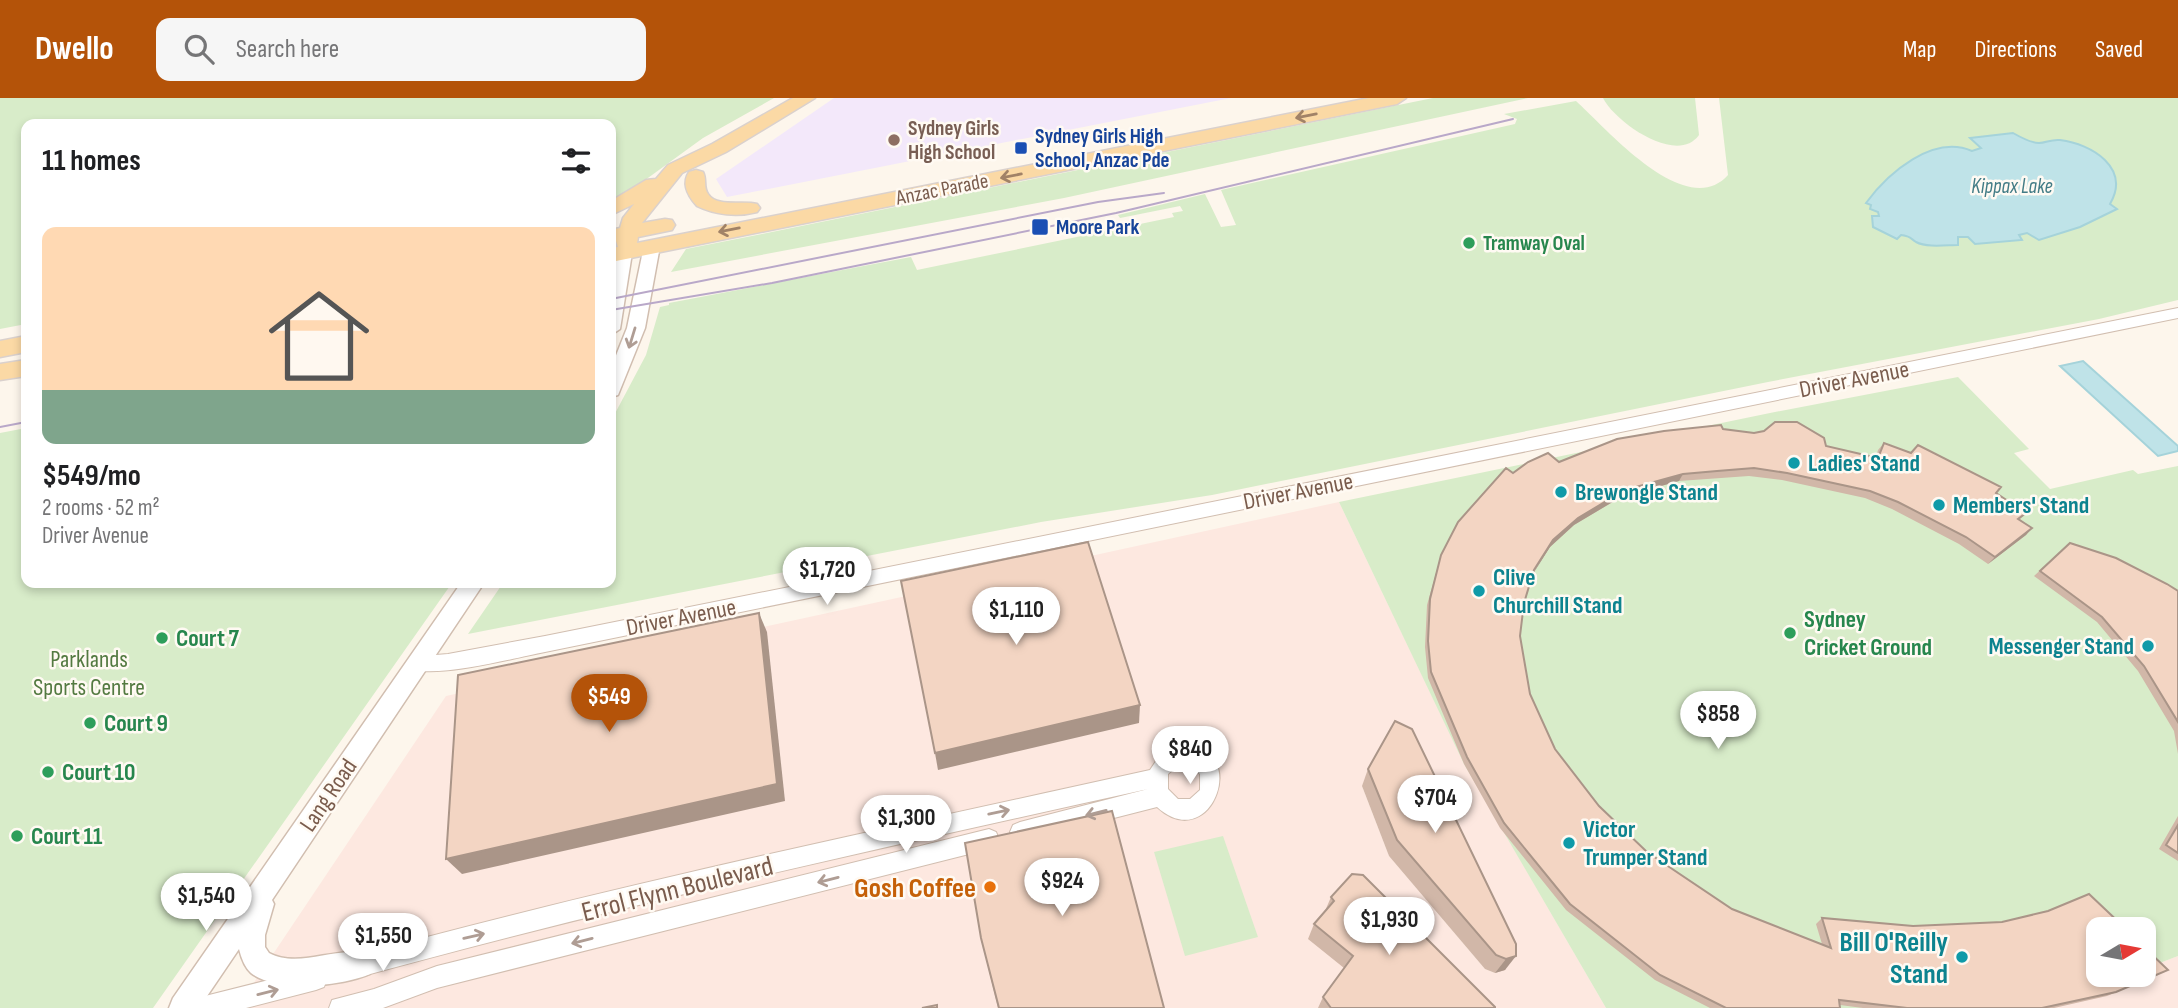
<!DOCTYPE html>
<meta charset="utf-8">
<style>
:root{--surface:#fff;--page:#f6f6f6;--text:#202124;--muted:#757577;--accent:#b45309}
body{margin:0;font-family:"Sofia Sans Condensed",sans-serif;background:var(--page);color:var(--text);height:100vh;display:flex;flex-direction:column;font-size:26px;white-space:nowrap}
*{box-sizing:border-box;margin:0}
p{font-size:23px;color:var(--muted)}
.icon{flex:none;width:38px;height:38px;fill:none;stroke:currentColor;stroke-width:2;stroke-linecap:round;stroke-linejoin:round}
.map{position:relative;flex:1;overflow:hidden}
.sheet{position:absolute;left:21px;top:21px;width:595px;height:469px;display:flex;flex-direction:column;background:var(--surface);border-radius:14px;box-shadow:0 4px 10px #0003}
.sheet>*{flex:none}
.needle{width:46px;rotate:80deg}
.tools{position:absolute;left:2086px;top:819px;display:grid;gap:14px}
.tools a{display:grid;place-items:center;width:70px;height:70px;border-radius:14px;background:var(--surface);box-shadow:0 4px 10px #0003;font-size:35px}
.price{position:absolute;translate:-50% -60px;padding:0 16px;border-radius:24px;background:#fff;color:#222;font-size:23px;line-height:46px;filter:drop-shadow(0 2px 4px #0008)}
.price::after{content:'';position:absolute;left:50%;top:42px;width:21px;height:16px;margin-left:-10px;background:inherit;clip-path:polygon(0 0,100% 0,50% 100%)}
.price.selected{background:var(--accent);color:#fff}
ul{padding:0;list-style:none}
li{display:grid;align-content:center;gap:14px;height:371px;padding:0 21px}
li span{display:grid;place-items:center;height:217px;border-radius:14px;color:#555}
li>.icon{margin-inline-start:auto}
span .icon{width:126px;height:126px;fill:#fffc;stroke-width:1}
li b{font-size:30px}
h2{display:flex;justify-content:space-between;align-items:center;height:84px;padding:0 21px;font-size:30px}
header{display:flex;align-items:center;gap:42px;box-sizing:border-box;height:98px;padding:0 35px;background:var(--accent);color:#fff}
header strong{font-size:33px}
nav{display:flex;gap:38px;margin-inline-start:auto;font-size:24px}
.search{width:490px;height:63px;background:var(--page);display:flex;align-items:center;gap:18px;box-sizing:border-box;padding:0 24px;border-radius:14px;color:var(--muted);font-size:26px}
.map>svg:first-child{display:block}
.commercial{fill:#fde8e0;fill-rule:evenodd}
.education{fill:#f3e8fa}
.green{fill:#d8ecc9}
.water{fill:#bfe3e8;stroke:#a5d3da;stroke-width:2}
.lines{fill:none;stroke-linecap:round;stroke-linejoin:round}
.minor-casing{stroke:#d1beb0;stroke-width:2}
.tertiary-casing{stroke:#d1beb0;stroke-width:3}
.primary-casing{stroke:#dad1cd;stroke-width:3}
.minor{fill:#fff;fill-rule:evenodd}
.tertiary{fill:#fff;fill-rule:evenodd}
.primary{fill:#fbd9a5;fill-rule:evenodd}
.tram{stroke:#b9a8c9;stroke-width:2}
.wall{fill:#d1b7a8}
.shaded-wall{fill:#aa9588}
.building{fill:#f3d5c3;stroke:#aa9588;stroke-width:2}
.oneway{stroke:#a18267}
.oneway2{stroke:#af9d94}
.education-dot{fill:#8d6e63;stroke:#fffaf3;stroke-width:2.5}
.transit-dot{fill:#1a4fb4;stroke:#fffaf3;stroke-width:2.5}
.leisure-dot{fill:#2e9e5b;stroke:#fffaf3;stroke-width:2.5}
.culture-dot{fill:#0f9aa8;stroke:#fffaf3;stroke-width:2.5}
.food-dot{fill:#e8710a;stroke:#fffaf3;stroke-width:2.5}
.labels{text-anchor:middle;stroke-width:5;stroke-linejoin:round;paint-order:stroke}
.far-education-label{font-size:21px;font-weight:bold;fill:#785e54;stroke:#fffaf3;text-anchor:start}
.far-transit-label{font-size:21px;font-weight:bold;fill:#164399;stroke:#fffaf3;text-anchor:start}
.far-water-label{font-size:21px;font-style:italic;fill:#437c86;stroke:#fffaf3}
.far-street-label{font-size:21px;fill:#7a5c4d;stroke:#fffaf3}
.far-leisure-label{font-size:21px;font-weight:bold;fill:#27864d;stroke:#fffaf3;text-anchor:start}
.street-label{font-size:24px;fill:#7a5c4d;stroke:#fffaf3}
.culture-label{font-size:24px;font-weight:bold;fill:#0d838f;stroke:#fffaf3;text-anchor:start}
.leisure-label{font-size:24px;font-weight:bold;fill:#27864d;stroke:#fffaf3;text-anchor:start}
.park-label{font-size:24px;fill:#537a41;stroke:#fffaf3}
.near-food-label{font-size:28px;font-weight:bold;fill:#c56008;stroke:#fffaf3;text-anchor:end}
.near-street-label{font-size:28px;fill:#7a5c4d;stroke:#fffaf3}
.near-culture-label{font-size:28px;font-weight:bold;fill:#0d838f;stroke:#fffaf3;text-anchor:end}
</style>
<header>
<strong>Dwello</strong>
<div class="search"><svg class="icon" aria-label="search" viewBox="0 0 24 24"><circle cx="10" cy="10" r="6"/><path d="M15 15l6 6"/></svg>Search here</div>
<nav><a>Map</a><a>Directions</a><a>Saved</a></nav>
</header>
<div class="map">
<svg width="2178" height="910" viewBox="0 0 2178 910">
<rect width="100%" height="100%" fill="#fdf6ec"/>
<!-- commercial -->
<g class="commercial">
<path d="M1339,404L1464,665L1606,910H237L446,598ZM1362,688L1505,860L1504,872L1495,875L1485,871L1389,758Z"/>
<polygon points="2178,858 2178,910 2035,910 2144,877 2144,871"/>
</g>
<!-- education -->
<polygon class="education" points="834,0 1231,0 727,99 716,81"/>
<!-- green -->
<g class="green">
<polygon points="0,0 774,0 703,40 641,85 611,120 611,26 26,26 26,226 0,231"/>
<polygon points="1433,0 1528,0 1064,100 671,174 686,151 762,136"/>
<path d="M1603,0H1695L1699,37C1677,68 1615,24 1603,0Z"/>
<path d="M1719,0H2178V202L2099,221L1768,284L1212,397L1041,424L468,536L503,485H611V323L646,257L660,209L669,207V205L911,159L917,172L1174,119L1172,115L1183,113L1180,108L1120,120L1118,117L1205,96L1221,129L1236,127L1221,92L1515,26L1517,21L1504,16L1576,3C1606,30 1686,124 1728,77Z"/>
<polygon points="1958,279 2029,351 2014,355 2050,391 2133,372 2138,376 2178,368 2178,858 2144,871 2144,831 2098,831 2098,877 2035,910 1606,910 1464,666 1339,404 1770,315"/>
<polygon points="26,330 26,485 452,485 153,910 0,910 0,335"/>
<polygon points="1223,738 1258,839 1185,858 1154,754"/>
</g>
<!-- water -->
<g class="water">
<path d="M2013,35C2020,39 2031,45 2039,45C2046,45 2051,41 2060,42C2092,46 2131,70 2110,106L2117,111L2080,129L2039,142L2027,135L2019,137L2022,142L1975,146L1968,139H1958V147C1947,147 1927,150 1916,144C1910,140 1910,138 1901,137L1897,141L1873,129L1872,118H1879L1878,114L1870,111L1871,107L1866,105C1888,75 1933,36 1972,53L1981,50L1970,40Z"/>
<polygon points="2083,263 2178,348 2178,353 2158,358 2060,268"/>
</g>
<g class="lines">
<!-- minor casing -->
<g class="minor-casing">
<g id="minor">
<path d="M2178,210V220L545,554C514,560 439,580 411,571L409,565L411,559L448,556L545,538Z"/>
<path d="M1179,649C1253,642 1213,760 1157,709L1020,744L1013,741L1010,734L1013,727L1020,724L1148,691C882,750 615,808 352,881L344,878L341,870L344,862L352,859C615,787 883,731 1150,672L1160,657ZM1178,667H1190L1200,676V692L1190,701H1178L1168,691V676Z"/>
<polygon points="989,731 996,734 999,741 996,748 989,751 437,890 383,910 329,910 332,902 374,891 437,868"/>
<polygon points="316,870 324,873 327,881 324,889 316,892 246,910 190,910 193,902 201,899"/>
</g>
</g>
<!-- tertiary casing -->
<g class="tertiary-casing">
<g id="tertiary">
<polygon points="652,143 660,148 645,230 620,292 618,297 611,299 611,270 627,230 644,148"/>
<polygon points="624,150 632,155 620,231 611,237 611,182 616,155"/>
<path d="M461,485H484L272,802L274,806L265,837V849L269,855C301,872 339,845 370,858L374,867L370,876C343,888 276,895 251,875C245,870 241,859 239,851L199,910H169L173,900Z"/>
</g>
</g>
<!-- primary casing -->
<g class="primary-casing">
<g id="primary">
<polygon points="793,0 815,0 726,54 682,75 642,125 665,121 672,122 675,127 672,132 638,139 637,145 1369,0 1406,0 1397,6 611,164 611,150 618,149 616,143 611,144 611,132 620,130 623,120 634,106 611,117 611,103 646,82 656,81 668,67 712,46"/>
<path d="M696,72L703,74C707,81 703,89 708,96C717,110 743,102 757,106L760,110L757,114C738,119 715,117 697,108C688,98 681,86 689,74Z"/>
<polygon points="26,238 26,254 0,259 0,243"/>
<polygon points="26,262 26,278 0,282 0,266"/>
</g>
</g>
<!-- minor -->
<use href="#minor" class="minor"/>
<!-- tertiary -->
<use href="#tertiary" class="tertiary"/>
<!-- primary -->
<use href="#primary" class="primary"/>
<!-- tram -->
<g class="tram">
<polyline points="611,201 1098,104 1164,95"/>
<polyline points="611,212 772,185 1116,115 1513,21"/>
<polyline points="0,329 26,324"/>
</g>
</g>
<!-- wall -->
<g class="wall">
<polygon points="1723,331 1826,348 1876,359 1878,352 1884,345 1996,395 2026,415 2020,421 2032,430 2026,437 1988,466 1959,446 1892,411 1865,400 1782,382 1749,378 1679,383 1621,399 1574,427 1550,449 1533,475 1524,505 1520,538 1530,596 1555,651 1599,708 1647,754 1732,811 1822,846 1816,826 1822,820 2158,877 2107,898 2054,910 1863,910 1840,907 1840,910 1710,910 1655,882 1566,812 1500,730 1464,666 1428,580 1425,549 1427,507 1441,457 1513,375 1559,364"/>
<polygon points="2070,445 2178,493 2178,656 2174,633 2138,573 2097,524 2034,478"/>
<polygon points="1368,671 1516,846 1505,872 1495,875 1485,871 1389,758 1362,688"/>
<polygon points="2178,718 2178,763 2159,751"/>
<polygon points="1331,799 1495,910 1318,910 1323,899 1344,870 1308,841 1314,826 1325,813"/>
<polygon points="981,840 1164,910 998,910"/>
</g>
<!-- shaded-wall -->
<g class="shaded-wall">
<polygon points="1683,376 1679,383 1621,399 1574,427 1550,449 1531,479 1553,442 1578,420 1625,392"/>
<polygon points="2032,430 2026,437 1988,466 1995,459"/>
<polygon points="759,515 767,534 785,703 462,776 446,761"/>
<polygon points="1140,607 1139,625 938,672 935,655"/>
<polygon points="1516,858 1505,872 1495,875 1506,861"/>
</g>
<!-- building -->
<g class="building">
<polygon points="1775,324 1797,324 1824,340 1826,348 1878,360 1884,345 1911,355 1918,347 2001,389 1996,395 2026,415 2018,421 2032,430 1995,459 1966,439 1898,404 1870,393 1787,375 1754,370 1717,373 1683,376 1625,392 1578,420 1553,442 1534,472 1524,505 1520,538 1530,596 1555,651 1599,708 1647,754 1732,811 1831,850 1822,820 1913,828 2002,824 2048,813 2089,796 2126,831 2098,831 2098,877 2144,877 2144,849 2168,872 2116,894 2042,910 1907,910 1839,902 1840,910 1726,910 1660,877 1570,806 1504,725 1467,659 1431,574 1428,543 1430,501 1441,457 1458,424 1506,370 1513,375 1528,364 1548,355 1559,364 1617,341 1664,333 1721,327 1723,331 1754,335 1764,333"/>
<polygon points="1088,444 1140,607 935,655 901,483"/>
<polygon points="2070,445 2116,460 2167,486 2178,493 2178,624 2144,568 2102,519 2040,473"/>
<polygon points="759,515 777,686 446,761 458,577"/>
<polygon points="1395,623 1412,631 1516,846 1516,858 1506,861 1496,857 1397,742 1368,671"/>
<polygon points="1112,713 1164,910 999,910 981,840 965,745"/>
<polygon points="2178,727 2178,755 2166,747"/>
<polygon points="1352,776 1363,777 1495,909 1495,910 1331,910 1323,899 1353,858 1314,826 1334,803 1331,799"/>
<polygon points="937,907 937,910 922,910"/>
</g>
<!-- one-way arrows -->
<defs><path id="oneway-shaft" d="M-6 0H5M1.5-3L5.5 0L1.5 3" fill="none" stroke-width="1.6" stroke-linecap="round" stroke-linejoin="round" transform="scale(1.75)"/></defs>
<g class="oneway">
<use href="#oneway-shaft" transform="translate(1306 18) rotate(169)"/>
<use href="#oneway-shaft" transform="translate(1011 78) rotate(169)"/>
<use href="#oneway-shaft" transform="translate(729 132) rotate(169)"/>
</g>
<g class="oneway2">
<use href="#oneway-shaft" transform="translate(632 240) rotate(107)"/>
<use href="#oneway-shaft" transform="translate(999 714) rotate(-12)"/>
<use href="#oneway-shaft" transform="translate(1096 715) rotate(166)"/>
<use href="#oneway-shaft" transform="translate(828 782) rotate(166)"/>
<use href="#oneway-shaft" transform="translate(474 838) rotate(-13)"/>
<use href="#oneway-shaft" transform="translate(582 843) rotate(166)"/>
<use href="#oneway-shaft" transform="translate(268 894) rotate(-14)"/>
</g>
<!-- markers -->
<circle class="education-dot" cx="894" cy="42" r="7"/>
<g class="transit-dot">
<rect x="1014" y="43" width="14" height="14" rx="3.5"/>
<rect x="1031" y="120" width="18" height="18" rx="3.5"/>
</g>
<g class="leisure-dot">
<circle cx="1469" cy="145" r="7"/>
<circle cx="1790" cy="535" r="7"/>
<circle cx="162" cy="540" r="7"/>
<circle cx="90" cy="625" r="7"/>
<circle cx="48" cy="674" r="7"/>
<circle cx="17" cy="738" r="7"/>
</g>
<g class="culture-dot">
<circle cx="1794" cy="365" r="7"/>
<circle cx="1561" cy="394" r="7"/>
<circle cx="1939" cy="407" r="7"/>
<circle cx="1479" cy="493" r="7"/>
<circle cx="2148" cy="548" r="7"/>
<circle cx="1569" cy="745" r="7"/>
<circle cx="1962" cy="859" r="7"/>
</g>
<circle class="food-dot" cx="990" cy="789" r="7"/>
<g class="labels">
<!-- far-education labels -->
<g class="far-education-label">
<text x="908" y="37">Sydney Girls<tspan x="908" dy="24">High School</tspan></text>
</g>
<!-- far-transit labels -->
<g class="far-transit-label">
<text x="1035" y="45">Sydney Girls High<tspan x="1035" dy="24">School, Anzac Pde</tspan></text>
<text x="1056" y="136">Moore Park</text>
</g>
<!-- far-water labels -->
<g class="far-water-label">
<text x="2012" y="95">Kippax Lake</text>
</g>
<!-- far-street labels -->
<g class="far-street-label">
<text transform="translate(942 91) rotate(-11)" y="7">Anzac Parade</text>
</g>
<!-- far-leisure labels -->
<g class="far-leisure-label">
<text x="1483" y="152">Tramway Oval</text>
</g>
<!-- street labels -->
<g class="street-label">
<text transform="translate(1854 281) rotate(-11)" y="8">Driver Avenue</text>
<text transform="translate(1298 393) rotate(-11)" y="8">Driver Avenue</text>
<text transform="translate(681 519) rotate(-11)" y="8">Driver Avenue</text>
<text transform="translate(328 697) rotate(-56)" y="8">Lang Road</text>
</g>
<!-- culture labels -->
<g class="culture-label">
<text x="1808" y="373">Ladies' Stand</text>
<text x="1575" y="402">Brewongle Stand</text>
<text x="1953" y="415">Members' Stand</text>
<text x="1493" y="487">Clive<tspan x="1493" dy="28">Churchill Stand</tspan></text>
<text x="2134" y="556" text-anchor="end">Messenger Stand</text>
<text x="1583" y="739">Victor<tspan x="1583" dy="28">Trumper Stand</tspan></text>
</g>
<!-- leisure labels -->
<g class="leisure-label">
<text x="1804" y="529">Sydney<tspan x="1804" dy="28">Cricket Ground</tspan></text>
<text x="176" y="548">Court 7</text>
<text x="104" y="633">Court 9</text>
<text x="62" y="682">Court 10</text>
<text x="31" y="746">Court 11</text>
</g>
<!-- park labels -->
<g class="park-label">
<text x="89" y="569">Parklands<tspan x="89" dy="28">Sports Centre</tspan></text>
</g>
<!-- near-food labels -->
<g class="near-food-label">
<text x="976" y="799">Gosh Coffee</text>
</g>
<!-- near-street labels -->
<g class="near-street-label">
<text transform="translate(677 790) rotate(-14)" y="10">Errol Flynn Boulevard</text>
</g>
<!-- near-culture labels -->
<g class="near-culture-label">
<text x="1948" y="853">Bill O'Reilly<tspan x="1948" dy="32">Stand</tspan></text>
</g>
</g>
</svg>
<div class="tools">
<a><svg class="needle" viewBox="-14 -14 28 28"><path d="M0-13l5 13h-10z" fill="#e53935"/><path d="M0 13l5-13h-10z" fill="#757577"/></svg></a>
</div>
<b class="price" style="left:827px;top:509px">$1,720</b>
<b class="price" style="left:1016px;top:549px">$1,110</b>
<b class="price selected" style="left:609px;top:636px">$549</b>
<b class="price" style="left:1718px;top:653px">$858</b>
<b class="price" style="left:1190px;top:688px">$840</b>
<b class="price" style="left:1435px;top:737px">$704</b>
<b class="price" style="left:906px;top:757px">$1,300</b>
<b class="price" style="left:1062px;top:820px">$924</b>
<b class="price" style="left:206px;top:835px">$1,540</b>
<b class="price" style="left:1389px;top:859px">$1,930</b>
<b class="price" style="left:383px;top:875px">$1,550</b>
<section class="sheet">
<h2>11 homes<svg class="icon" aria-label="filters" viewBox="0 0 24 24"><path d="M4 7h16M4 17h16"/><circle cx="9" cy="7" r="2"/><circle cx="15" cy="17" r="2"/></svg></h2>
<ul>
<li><span style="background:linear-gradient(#ffd9b3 75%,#7fa58c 0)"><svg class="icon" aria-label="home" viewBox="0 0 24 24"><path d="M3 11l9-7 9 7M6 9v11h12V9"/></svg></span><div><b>$549/mo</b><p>2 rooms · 52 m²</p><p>Driver Avenue</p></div></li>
</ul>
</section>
</div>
